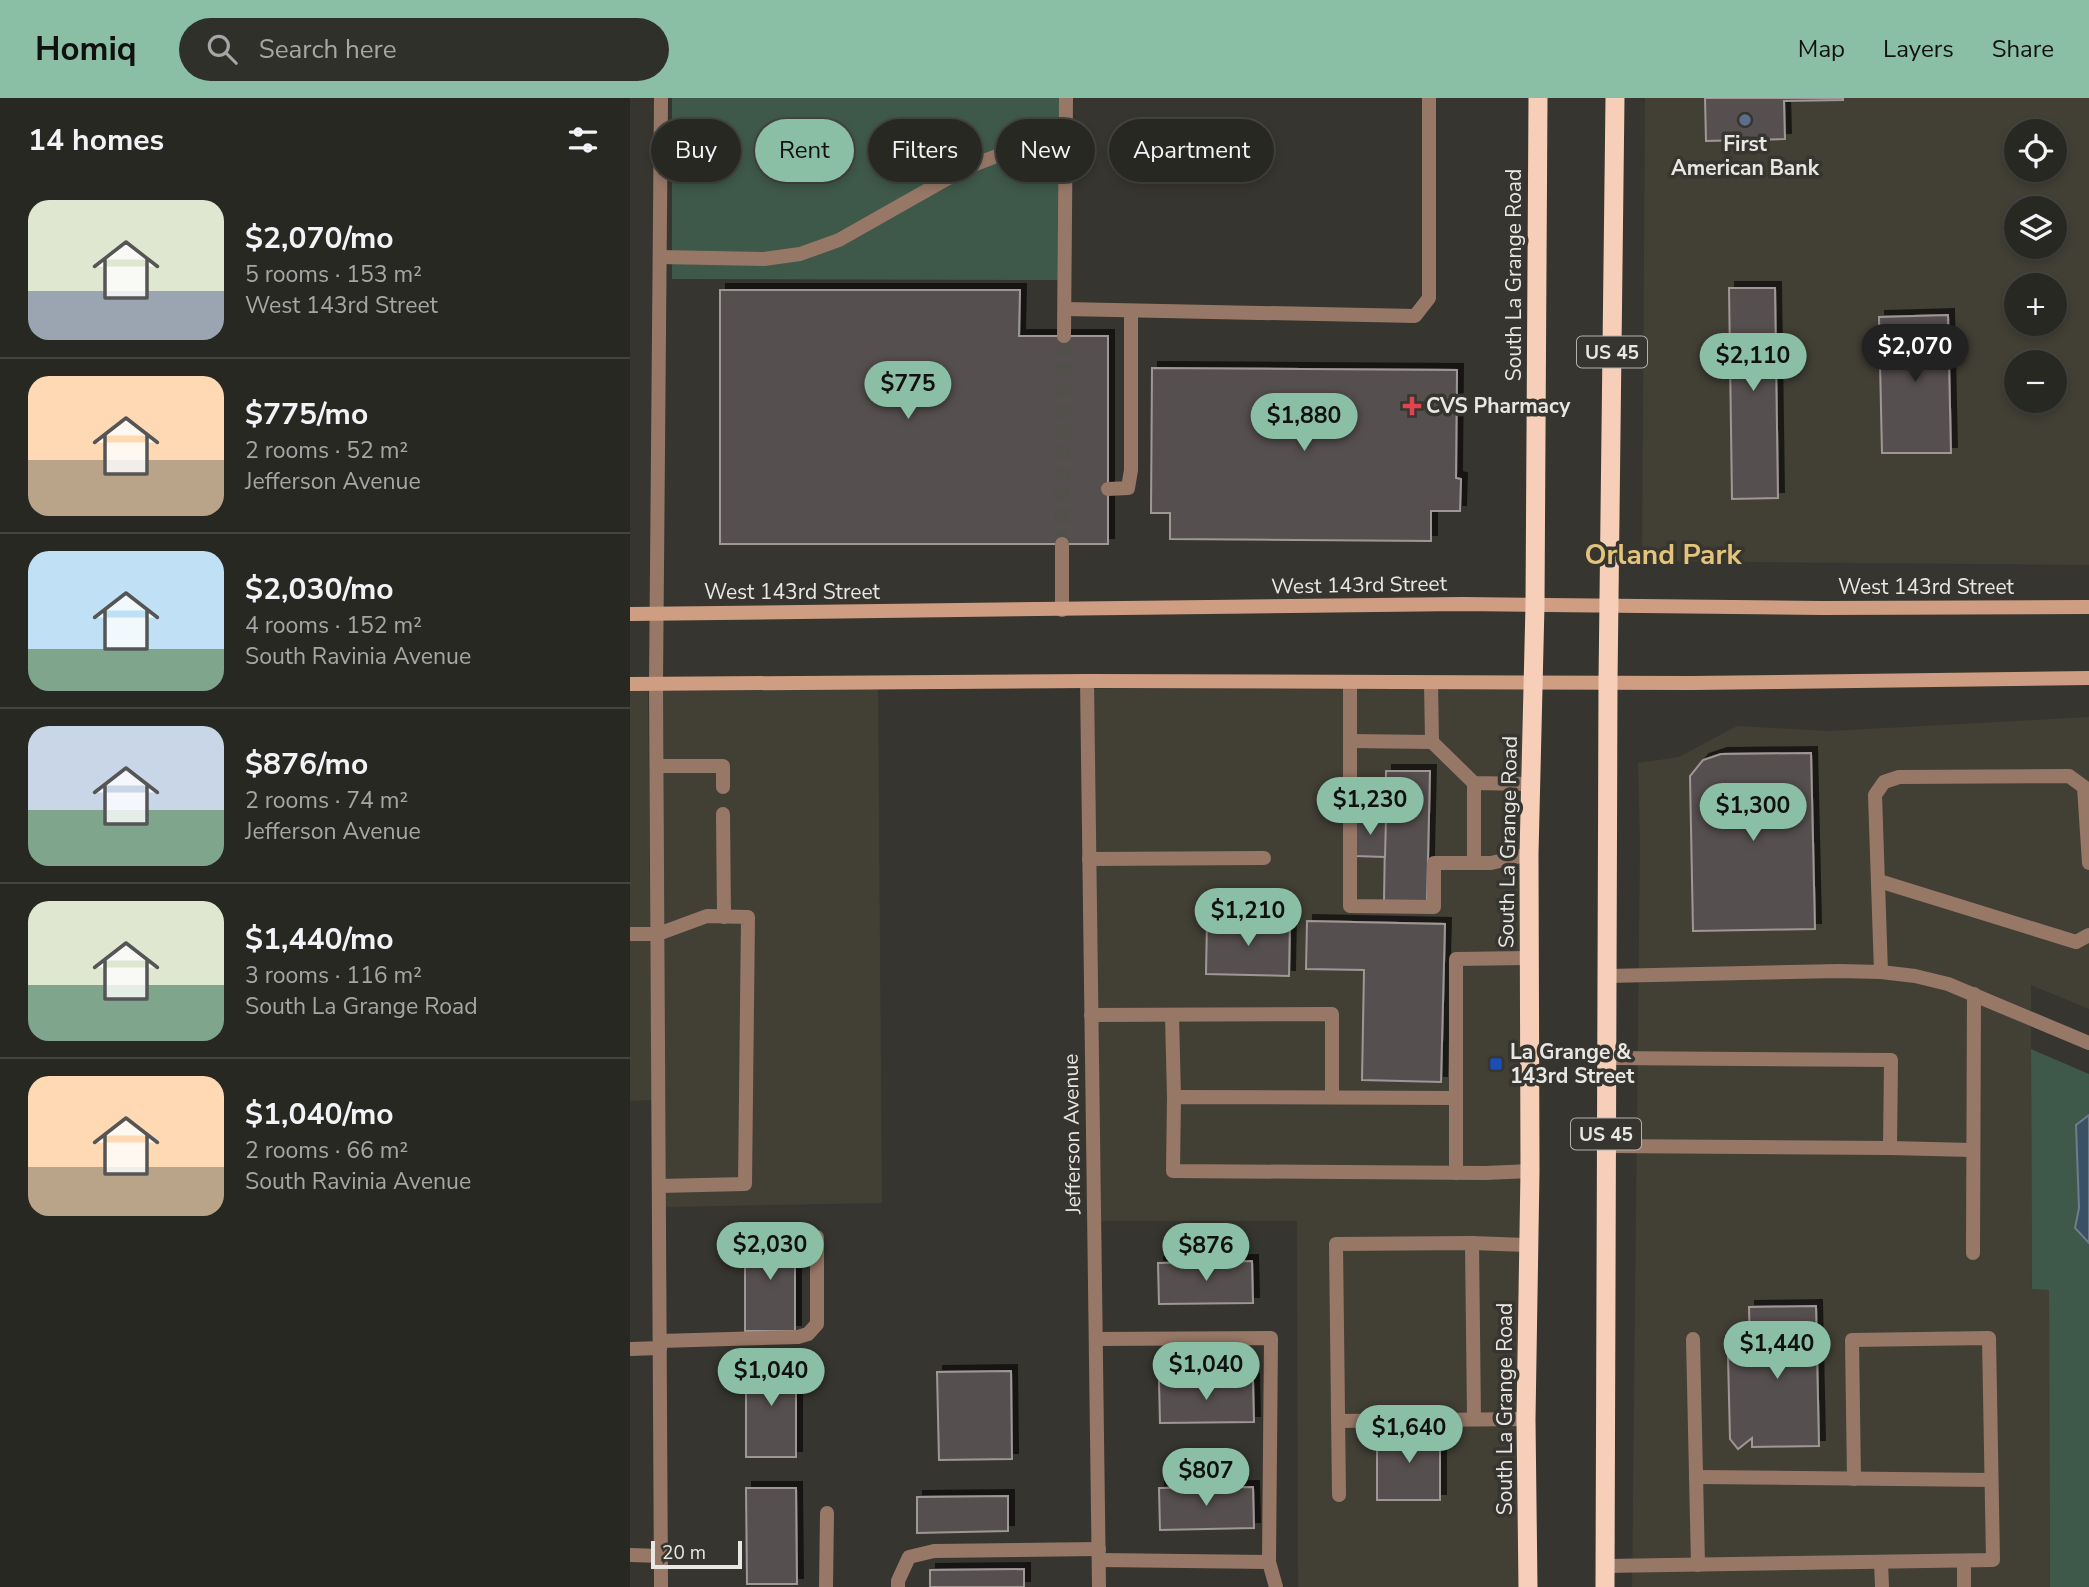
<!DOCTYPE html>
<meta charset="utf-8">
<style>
:root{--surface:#282823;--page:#30302b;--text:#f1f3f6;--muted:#a5a6a6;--line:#444441;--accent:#8abfa5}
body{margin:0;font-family:"Nunito Sans",sans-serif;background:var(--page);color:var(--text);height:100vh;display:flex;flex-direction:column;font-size:26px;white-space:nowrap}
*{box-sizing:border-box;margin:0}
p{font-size:23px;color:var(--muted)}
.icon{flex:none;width:38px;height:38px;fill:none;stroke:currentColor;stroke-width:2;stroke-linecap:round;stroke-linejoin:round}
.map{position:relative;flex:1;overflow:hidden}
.drawer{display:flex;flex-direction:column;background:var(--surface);width:630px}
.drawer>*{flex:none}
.hud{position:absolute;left:21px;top:21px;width:665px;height:63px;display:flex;gap:14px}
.tools{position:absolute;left:1374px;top:21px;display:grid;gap:14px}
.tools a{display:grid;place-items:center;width:63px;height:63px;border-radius:50%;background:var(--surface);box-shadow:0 4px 10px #0003,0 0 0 2px var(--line);font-size:35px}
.scale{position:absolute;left:21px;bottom:18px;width:91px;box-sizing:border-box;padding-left:7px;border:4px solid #e8e7e4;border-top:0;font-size:19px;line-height:24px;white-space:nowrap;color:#e8e7e4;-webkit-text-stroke:5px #36352f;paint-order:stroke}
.price{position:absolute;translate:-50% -60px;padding:0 16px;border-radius:24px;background:var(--accent);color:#111;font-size:23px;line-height:46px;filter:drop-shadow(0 2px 4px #0008)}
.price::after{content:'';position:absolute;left:50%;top:42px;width:21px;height:16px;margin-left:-10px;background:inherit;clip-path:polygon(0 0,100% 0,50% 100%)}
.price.current{background:#222;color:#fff}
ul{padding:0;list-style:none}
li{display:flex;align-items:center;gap:21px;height:175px;padding:0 28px}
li+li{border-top:2px solid var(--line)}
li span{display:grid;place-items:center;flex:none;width:196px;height:140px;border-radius:21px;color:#555}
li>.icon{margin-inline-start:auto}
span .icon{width:84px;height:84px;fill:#fffc;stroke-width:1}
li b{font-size:30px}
h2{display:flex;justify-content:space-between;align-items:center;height:84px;padding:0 28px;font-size:30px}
.tag{padding:0 24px;border-radius:32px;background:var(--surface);box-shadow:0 4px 10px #0003,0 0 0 2px var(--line);font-size:24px;line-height:63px}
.tag.current{background:var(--accent);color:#111}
header{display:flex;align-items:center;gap:42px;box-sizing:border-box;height:98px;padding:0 35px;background:var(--accent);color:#111}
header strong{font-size:33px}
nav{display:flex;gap:38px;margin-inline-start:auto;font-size:24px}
.search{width:490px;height:63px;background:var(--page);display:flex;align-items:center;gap:18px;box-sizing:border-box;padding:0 24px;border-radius:38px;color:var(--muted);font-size:26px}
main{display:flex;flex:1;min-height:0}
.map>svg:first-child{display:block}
.built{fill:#423f35;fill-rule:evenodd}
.green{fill:#3e5849}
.water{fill:#3a5065;stroke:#6e7d8b;stroke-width:2}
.building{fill:#57504f;stroke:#9f9796;stroke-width:2;filter:url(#shadow)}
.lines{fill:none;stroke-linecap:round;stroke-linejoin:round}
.minor-tunnel{stroke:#51504a;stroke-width:14;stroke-dasharray:14 7;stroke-linecap:butt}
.service{stroke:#977867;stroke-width:14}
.minor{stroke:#977867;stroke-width:14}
.tertiary{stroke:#977867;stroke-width:14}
.secondary{stroke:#cf9e82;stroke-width:14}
.trunk{stroke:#f7cfb9;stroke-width:19}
.service-dot{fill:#5c6f8a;stroke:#36352f;stroke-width:2.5}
.health-dot{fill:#e0444e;stroke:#36352f;stroke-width:2.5}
.transit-dot{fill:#1a4fb4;stroke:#36352f;stroke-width:2.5}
.labels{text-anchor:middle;stroke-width:7;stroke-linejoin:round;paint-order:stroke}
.shield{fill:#36352f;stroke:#b3b2ae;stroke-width:2}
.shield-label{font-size:19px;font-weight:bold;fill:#e8e7e4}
.poi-label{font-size:21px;font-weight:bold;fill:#e8e7e4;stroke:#36352f;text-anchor:start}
.street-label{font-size:21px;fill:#e8e7e4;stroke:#36352f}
.district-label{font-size:28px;font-weight:bold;fill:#e3c47a;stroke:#36352f}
</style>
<header>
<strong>Homiq</strong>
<div class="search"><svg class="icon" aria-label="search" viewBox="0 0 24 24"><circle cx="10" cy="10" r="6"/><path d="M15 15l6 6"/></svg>Search here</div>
<nav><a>Map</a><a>Layers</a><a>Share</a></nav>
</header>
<main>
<section class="drawer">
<h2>14 homes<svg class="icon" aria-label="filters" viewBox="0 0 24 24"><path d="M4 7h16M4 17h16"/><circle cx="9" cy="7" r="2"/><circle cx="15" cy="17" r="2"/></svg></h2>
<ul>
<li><span style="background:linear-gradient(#dfe7d0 65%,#9aa5b1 0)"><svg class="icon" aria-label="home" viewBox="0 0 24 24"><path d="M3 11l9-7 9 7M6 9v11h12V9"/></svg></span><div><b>$2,070/mo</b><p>5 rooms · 153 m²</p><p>West 143rd Street</p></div></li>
<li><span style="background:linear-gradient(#ffd9b3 60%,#b9a48a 0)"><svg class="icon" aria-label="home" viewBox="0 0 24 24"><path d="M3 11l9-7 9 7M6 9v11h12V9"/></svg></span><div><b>$775/mo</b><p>2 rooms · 52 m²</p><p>Jefferson Avenue</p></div></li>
<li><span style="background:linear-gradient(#bfe0f5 70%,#7fa58c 0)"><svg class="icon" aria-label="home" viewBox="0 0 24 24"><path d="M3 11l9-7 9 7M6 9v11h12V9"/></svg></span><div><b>$2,030/mo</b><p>4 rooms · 152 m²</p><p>South Ravinia Avenue</p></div></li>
<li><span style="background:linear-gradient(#c9d6e8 60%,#7fa58c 0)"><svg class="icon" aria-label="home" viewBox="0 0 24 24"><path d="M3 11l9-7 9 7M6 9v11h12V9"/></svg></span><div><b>$876/mo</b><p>2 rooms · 74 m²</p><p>Jefferson Avenue</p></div></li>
<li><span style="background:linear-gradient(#dfe7d0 60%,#7fa58c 0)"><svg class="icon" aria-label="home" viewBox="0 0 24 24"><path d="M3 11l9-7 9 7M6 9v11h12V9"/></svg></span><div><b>$1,440/mo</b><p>3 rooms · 116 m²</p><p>South La Grange Road</p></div></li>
<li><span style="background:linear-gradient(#ffd9b3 65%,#b9a48a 0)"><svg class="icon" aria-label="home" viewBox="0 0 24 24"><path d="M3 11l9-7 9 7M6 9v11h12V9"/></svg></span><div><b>$1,040/mo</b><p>2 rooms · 66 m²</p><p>South Ravinia Avenue</p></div></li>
</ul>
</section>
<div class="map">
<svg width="1459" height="1489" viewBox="0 0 1459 1489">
<defs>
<filter id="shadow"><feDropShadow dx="6" dy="-6" stdDeviation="0" flood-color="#0009"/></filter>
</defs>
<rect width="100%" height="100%" fill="#36352f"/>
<!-- built -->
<g class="built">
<path d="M1015,0H1459V467L1012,463ZM1386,33H1424V72H1386ZM1386,110H1424V149H1386ZM1386,187H1424V226H1386ZM1386,264H1424V303H1386Z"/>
<polygon points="0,591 18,591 22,1002 0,1003"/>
<polygon points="248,591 252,1105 36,1109 33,593"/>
<polygon points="463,591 894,591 892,1489 668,1489 667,1123 471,1123"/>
<polygon points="1459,619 1459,911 1401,887 1402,1191 1419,1191 1420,1489 1002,1489 1010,745 1008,665 1049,659 1107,628 1200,633"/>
</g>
<!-- green -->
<g class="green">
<polygon points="42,0 431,0 429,182 42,181"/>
<polygon points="1401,951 1459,976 1459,1489 1420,1489 1419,1192 1402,1191"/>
</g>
<!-- water -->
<polygon class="water" points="1459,1017 1459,1145 1445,1130 1449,1110 1446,1027"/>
<!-- building -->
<g class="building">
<polygon points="1075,0 1213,0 1213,2 1154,3 1155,41 1076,43"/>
<polygon points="1099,190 1145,190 1148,400 1102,401"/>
<polygon points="90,192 390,192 389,238 478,238 478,446 90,446"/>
<polygon points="1318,217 1321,355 1252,355 1249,219"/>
<polygon points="522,270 827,272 826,380 831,381 830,413 801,413 801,443 540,441 540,415 521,415"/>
<polygon points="1181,655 1185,831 1063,833 1060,678 1073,662 1091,656"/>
<polygon points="756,673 800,673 797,804 754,804"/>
<polygon points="726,719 756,720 755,759 725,758"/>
<polygon points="577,822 660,823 659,878 576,876"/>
<polygon points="677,823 815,826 811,984 732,982 734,872 676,871"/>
<rect x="115" y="1136" width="50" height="97"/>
<polygon points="622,1163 623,1205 529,1206 528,1165"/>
<polygon points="1186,1208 1189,1348 1122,1349 1122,1340 1108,1351 1100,1341 1098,1259 1120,1259 1119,1209"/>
<rect x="116" y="1262" width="50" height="97"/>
<polygon points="381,1273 382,1361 309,1362 307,1274"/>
<polygon points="623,1282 624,1324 530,1325 529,1283"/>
<polygon points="810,1332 810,1402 747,1402 747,1333"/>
<polygon points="623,1389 624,1430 530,1432 529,1390"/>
<polygon points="116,1390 166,1390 167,1486 117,1486"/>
<polygon points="378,1398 378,1433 287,1435 287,1399"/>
<polygon points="394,1471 394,1489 300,1489 300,1472"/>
</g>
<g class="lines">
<!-- minor-tunnel -->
<polyline class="minor-tunnel" points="432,446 434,238"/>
<!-- service -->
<g class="service">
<polyline points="30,159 134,161 170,156 209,142 338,69 377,54 436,57"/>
<polyline points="435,211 785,218 799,200 799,0"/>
<polyline points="478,391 498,390 501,372 501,213"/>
<polyline points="720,585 720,808 804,809 804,765 844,765"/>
<polyline points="801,585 802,644"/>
<polyline points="720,643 802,644 844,685 901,686"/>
<polyline points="27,668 93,668 93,689"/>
<polyline points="844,685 844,765 861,765 899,756"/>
<polyline points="93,716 94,819"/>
<polyline points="459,761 634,760"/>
<polyline points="1249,783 1446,844 1459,837"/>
<polyline points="0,836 28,836 77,818 118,819 115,1086 29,1088"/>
<polyline points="1251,874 1245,697 1254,684 1269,679 1439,678 1454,689 1459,765"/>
<polyline points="977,878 1209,873 1251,874 1285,878 1318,886 1459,945"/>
<polyline points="461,917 702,916 702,999"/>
<polyline points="542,917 544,999"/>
<polyline points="825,1000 544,999 543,1073 855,1075 900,1073"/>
<polyline points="976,1048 1260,1050 1261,962 976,960"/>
<polyline points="1260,1050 1342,1052"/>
<polyline points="826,1075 826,861 899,860"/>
<polyline points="842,1145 844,1321"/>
<polyline points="1343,1155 1344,896"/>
<polyline points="466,1241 641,1240 639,1464 646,1489"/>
<polyline points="1063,1241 1068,1467"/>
<polyline points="30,1243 168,1239 178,1236 187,1226 187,1139"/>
<polyline points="708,1323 896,1321"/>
<polyline points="1066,1379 1361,1382"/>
<polyline points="709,1397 706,1146 842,1145 899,1147"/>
<polyline points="0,1457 31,1458"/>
<polyline points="469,1462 639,1464"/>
<polyline points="1334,1463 1334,1489"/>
<polyline points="1251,1464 1252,1489"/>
<polyline points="975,1468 1363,1462 1359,1240 1222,1242 1224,1381"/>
<polyline points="196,1489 197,1415"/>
<polyline points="268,1489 268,1483 279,1459 304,1453 469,1451"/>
</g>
<!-- minor -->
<g class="minor">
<polyline points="434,238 436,0"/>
<polyline points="432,512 432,446"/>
<polyline points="457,583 469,1489"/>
<polyline points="26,586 31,0"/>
<polyline points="0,1251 30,1250"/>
</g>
<!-- tertiary -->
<polyline class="tertiary" points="26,586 31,1489"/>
<!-- secondary -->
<g class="secondary">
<polyline points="0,516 832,506 1192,510 1459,509"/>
<polyline points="0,586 457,583 1061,585 1459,580"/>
</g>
<!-- trunk -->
<g class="trunk">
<polyline points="898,1489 896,1321 900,1073 899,756 905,507 908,0"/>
<polyline points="975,1489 978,584 985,0"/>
</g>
</g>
<!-- markers -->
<circle class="service-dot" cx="1115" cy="22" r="7"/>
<path class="health-dot" d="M778.5 297.5h7v7h7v7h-7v7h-7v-7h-7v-7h7z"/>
<rect class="transit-dot" x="859" y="959" width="14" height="14" rx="3.5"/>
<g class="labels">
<!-- shield labels -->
<g class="shield">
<rect x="947" y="238.5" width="70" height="31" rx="5"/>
<rect x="941" y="1020.5" width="70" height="31" rx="5"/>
</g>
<g class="shield-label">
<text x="982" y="261">US 45</text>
<text x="976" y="1043">US 45</text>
</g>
<!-- poi labels -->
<g class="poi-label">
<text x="1115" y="53" text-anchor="middle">First<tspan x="1115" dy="24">American Bank</tspan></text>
<text x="796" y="315">CVS Pharmacy</text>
<text x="880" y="961">La Grange &amp;<tspan x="880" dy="24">143rd Street</tspan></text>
</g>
<!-- street labels -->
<g class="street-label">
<text transform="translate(884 177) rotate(-90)" y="7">South La Grange Road</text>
<text transform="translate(729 487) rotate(-1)" y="7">West 143rd Street</text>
<text x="1296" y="496">West 143rd Street</text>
<text x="162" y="501">West 143rd Street</text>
<text transform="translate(878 744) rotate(-89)" y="7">South La Grange Road</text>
<text transform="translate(442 1036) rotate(-91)" y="7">Jefferson Avenue</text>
<text transform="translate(875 1311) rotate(-90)" y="7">South La Grange Road</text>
</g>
<!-- district labels -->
<g class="district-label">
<text x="1033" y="466">Orland Park</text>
</g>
</g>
</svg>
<div class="tools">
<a><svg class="icon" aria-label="locate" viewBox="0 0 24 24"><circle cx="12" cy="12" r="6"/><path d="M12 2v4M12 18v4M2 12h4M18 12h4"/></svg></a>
<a><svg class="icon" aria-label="layers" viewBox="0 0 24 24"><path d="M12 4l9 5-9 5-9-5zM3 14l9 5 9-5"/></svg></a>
<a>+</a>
<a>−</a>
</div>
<div class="scale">20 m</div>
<b class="price current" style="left:1285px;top:286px">$2,070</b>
<b class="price" style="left:1123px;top:295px">$2,110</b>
<b class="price" style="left:278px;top:323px">$775</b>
<b class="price" style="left:674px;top:355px">$1,880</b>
<b class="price" style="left:740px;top:739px">$1,230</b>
<b class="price" style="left:1123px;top:745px">$1,300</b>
<b class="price" style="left:618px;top:850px">$1,210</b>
<b class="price" style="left:140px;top:1184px">$2,030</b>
<b class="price" style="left:576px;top:1185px">$876</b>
<b class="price" style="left:1147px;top:1283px">$1,440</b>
<b class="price" style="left:576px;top:1304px">$1,040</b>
<b class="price" style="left:141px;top:1310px">$1,040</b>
<b class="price" style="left:779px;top:1367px">$1,640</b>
<b class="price" style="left:576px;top:1410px">$807</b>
<div class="hud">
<a class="tag">Buy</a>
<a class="tag current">Rent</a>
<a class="tag">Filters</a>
<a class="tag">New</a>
<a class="tag">Apartment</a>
</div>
</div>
</main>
